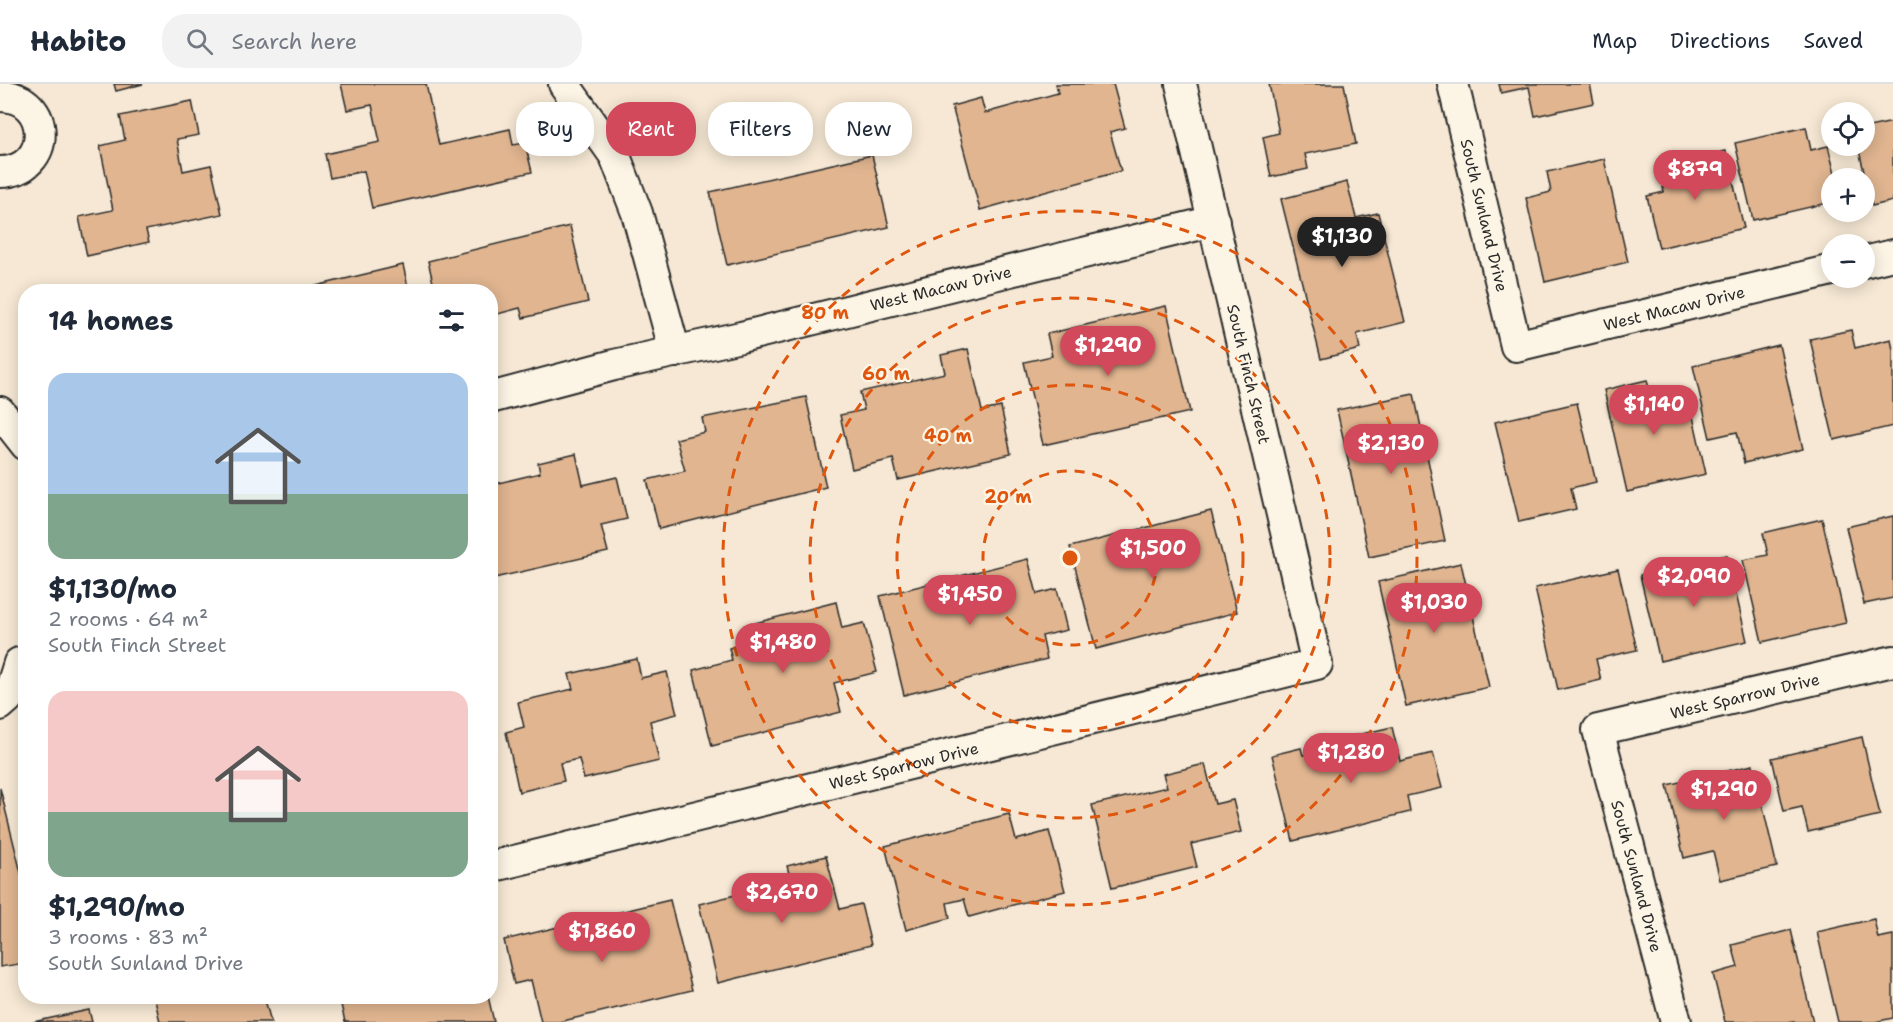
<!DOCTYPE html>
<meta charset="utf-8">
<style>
:root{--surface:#fff;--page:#f2f2f3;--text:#1f2937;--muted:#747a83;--line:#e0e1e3;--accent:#d1495b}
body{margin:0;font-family:"Shantell Sans",sans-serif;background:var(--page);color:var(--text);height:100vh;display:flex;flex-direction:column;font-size:22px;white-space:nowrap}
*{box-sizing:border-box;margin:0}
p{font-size:20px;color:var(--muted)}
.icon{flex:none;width:33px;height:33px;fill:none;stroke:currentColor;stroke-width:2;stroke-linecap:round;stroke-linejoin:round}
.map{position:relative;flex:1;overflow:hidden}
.drawer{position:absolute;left:18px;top:200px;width:480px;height:720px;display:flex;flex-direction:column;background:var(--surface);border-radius:24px;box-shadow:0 3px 15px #0003}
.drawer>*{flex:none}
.banner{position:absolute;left:516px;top:18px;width:570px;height:54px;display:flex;gap:12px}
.tools{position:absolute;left:1821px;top:18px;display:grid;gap:12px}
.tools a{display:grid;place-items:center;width:54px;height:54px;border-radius:50%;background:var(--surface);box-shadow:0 3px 15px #0003;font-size:30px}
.price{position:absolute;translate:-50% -51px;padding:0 14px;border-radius:21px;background:var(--accent);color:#fff;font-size:20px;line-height:39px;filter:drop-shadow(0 2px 3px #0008)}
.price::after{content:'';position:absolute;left:50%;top:36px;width:18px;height:14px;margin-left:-9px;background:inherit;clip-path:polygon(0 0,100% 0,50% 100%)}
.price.active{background:#222;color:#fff}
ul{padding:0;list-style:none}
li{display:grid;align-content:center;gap:12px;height:318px;padding:0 30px}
li span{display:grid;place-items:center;height:186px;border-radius:18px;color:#555}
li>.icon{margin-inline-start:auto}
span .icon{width:108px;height:108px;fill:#fffc;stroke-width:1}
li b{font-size:26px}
h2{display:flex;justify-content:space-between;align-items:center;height:72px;padding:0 30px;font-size:26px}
.tag{padding:0 21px;border-radius:24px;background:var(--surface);box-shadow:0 3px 15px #0003;font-size:21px;line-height:54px}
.tag.active{background:var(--accent);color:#fff}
header{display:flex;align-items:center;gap:36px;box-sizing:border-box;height:84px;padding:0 30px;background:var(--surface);border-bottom:2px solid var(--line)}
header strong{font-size:28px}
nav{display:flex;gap:33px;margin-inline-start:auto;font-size:21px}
.search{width:420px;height:54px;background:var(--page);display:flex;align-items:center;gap:15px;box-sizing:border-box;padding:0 21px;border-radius:24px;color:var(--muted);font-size:22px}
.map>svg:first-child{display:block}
.building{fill:#e0b590;stroke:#2b2b2b;stroke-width:1.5}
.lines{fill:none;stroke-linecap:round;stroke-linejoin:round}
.minor-casing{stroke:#2b2b2b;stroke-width:34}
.minor{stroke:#fcf5e5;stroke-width:30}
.ring{fill:none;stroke:#df570e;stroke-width:3;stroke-dasharray:10 8}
.labels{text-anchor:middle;stroke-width:4.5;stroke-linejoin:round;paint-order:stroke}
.street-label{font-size:16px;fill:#2b2b2b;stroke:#fcf5e5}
.centre{fill:#df570e;stroke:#fcf5e5;stroke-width:3}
.ring-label{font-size:18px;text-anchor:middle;font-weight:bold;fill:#df570e;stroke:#fcf5e5;stroke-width:4.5;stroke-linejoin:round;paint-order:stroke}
</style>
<header>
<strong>Habito</strong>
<div class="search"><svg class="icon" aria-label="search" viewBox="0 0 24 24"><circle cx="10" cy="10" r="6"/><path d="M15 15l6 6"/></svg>Search here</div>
<nav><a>Map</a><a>Directions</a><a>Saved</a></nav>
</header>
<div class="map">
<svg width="1893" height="938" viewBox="0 0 1893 938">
<rect width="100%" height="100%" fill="#f6e8d4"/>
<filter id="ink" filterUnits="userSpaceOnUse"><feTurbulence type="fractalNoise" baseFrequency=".0167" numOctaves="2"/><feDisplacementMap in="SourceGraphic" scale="12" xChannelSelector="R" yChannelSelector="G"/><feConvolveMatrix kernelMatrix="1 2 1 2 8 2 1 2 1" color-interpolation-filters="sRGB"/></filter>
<g filter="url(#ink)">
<!-- building -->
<g class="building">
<polygon points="114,0 143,0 116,7"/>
<polygon points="341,0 426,0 439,61 510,45 513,61 525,59 532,88 372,124 364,87 330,94 325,70 380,58 372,21 347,26"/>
<polygon points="1056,0 1113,0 1125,44 1110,48 1121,87 980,126 952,22 981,14 985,29 1058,9"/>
<polygon points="1269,0 1344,0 1356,60 1305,70 1308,85 1271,93 1263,53 1279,49"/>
<polygon points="1499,0 1590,0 1594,19 1535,32 1529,3 1501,9"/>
<polygon points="192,17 199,51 177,55 183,87 211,81 222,130 146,146 149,158 87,172 79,133 113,126 100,62 125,56 120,32"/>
<polygon points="1893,38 1893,117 1872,122 1858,62 1864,62 1864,44"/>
<polygon points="1806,43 1811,66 1828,62 1836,94 1832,94 1832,118 1753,136 1735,59"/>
<polygon points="1726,67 1744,144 1659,164 1647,112 1664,108 1658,82"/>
<polygon points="872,71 889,143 727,181 710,108"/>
<polygon points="1604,75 1628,178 1545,198 1526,114 1551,108 1547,88"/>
<polygon points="1347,98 1356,134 1378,129 1405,238 1357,250 1360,265 1321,275 1281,115"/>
<polygon points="570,142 588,218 523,234 520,224 490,232 490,207 435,207 428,177"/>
<polygon points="403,181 409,207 295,207"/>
<polygon points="1166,222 1190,328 1043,361 1024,278 1052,272 1047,250"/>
<polygon points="1851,246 1855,264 1891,255 1893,266 1893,342 1834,356 1810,255"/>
<polygon points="1779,261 1803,365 1744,379 1737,348 1710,354 1693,282"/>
<polygon points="968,265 982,327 1001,323 1011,370 898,396 893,375 852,385 840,331 864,326 860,308 945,289 941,271"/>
<polygon points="1647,296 1651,314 1687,306 1706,390 1627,408 1604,306"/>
<polygon points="1414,310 1445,457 1369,473 1337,326"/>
<polygon points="806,313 826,403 659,445 647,396 685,387 676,355 705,348 702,334"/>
<polygon points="1577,319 1596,398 1571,404 1576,425 1519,438 1495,338"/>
<polygon points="576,370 583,401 617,393 627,435 601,441 608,468 490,495 490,401 540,389 538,379"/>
<polygon points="1211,427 1237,528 1096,565 1070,463"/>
<polygon points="1893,432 1893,514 1864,520 1846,443"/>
<polygon points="1822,435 1846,539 1762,558 1743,476 1768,471 1763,449"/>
<polygon points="1727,471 1747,557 1660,577 1640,491"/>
<polygon points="1028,475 1037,510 1057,505 1067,546 1042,552 1047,575 904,611 880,512"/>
<polygon points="1461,479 1489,603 1406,622 1378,498"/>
<polygon points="1618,485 1637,566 1596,575 1601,596 1558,606 1535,504"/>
<polygon points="836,518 842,544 864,539 877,588 834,599 841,628 712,662 693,586 732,576 729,564 759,556 755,539"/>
<polygon points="637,575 641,594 667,588 677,630 650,637 659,677 584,695 579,675 560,679 564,697 519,708 506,648 524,643 518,618 573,605 569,590"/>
<polygon points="1392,643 1400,677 1433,669 1442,704 1407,712 1410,728 1293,757 1272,671 1301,664 1303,671 1355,659 1353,652"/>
<polygon points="1862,653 1880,731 1808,748 1802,723 1784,727 1772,674"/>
<polygon points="1205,680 1215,720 1233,716 1241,748 1191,760 1197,783 1112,804 1092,721 1167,703 1163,690"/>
<polygon points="1753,681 1777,783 1720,796 1713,767 1684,774 1667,701"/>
<polygon points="0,704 26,809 26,859 22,860 26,879 0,883"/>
<polygon points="1009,730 1016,756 1049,747 1065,807 969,833 964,815 947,819 950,834 906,846 885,762"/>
<polygon points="826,772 840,825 861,820 871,861 718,899 699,820 791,797 787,782"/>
<polygon points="670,816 692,906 559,938 541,938 531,896 514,900 504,856"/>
<polygon points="1874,835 1878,854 1893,851 1893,934 1875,938 1838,938 1817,848"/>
<polygon points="1791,846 1813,938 1725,938 1713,890 1738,883 1732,861"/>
<polygon points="154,912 264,912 271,938 160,938"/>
<polygon points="339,912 488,912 494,938 345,938"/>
<polygon points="89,926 92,938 33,938"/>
</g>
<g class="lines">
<!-- minor casing -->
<g class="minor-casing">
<g id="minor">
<polyline points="564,0 615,72 637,129 675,268"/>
<path id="s1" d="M1453,0L1516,262L1832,186"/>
<path d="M0,12C53,12 53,88 0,88"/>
<polyline points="1864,178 1893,171"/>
<path id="s2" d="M490,314L614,281L741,253L1214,137"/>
<polyline points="0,328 26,361"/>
<polyline points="0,621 8,614 19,579"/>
<path id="s3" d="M490,783L1317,580L1181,0"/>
<path id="s4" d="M1676,938L1598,646L1893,577"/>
</g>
</g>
<!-- minor -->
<use href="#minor" class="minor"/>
</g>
</g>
<!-- distance rings -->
<g class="ring">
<circle cx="1070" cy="474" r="87"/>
<circle cx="1070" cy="474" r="173"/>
<circle cx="1070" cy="474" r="260"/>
<circle cx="1070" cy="474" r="347"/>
</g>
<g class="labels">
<!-- street labels -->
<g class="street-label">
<text dy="6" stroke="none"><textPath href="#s1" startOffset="135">South Sunland Drive</textPath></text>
<text dy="6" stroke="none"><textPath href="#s2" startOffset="464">West Macaw Drive</textPath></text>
<text dy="6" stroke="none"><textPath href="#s1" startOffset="432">West Macaw Drive</textPath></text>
<text transform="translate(1249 290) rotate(77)" y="6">South Finch Street</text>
<text dy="6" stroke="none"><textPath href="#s4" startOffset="453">West Sparrow Drive</textPath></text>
<text dy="6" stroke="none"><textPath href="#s3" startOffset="426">West Sparrow Drive</textPath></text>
<text transform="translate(1637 792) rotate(75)" y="6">South Sunland Drive</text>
</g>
</g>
<circle cx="1070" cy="474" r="9" class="centre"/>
<g class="ring-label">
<text x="825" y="235">80 m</text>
<text x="886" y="296">60 m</text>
<text x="948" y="358">40 m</text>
<text x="1008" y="419">20 m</text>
</g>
</svg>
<div class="tools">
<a><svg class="icon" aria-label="locate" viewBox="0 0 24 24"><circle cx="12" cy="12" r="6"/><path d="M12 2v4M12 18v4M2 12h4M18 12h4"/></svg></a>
<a>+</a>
<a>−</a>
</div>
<b class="price" style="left:1695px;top:117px">$879</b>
<b class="price active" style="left:1342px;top:184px">$1,130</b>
<b class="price" style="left:1108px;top:293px">$1,290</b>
<b class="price" style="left:1654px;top:352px">$1,140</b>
<b class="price" style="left:1391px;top:391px">$2,130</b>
<b class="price" style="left:1153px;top:496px">$1,500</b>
<b class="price" style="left:1694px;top:524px">$2,090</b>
<b class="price" style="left:970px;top:542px">$1,450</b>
<b class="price" style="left:1434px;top:550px">$1,030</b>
<b class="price" style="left:783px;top:590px">$1,480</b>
<b class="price" style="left:1351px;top:700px">$1,280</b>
<b class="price" style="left:1724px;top:737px">$1,290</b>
<b class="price" style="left:782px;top:840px">$2,670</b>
<b class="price" style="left:602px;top:879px">$1,860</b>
<div class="banner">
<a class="tag">Buy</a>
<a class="tag active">Rent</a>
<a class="tag">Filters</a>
<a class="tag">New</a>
</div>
<section class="drawer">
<h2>14 homes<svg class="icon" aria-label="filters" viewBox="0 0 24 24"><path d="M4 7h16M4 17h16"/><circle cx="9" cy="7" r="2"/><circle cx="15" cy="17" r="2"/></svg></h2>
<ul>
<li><span style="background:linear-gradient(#a9c7e8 65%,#7fa58c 0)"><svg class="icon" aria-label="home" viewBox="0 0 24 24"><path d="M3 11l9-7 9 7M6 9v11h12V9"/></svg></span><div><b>$1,130/mo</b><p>2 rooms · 64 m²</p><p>South Finch Street</p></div></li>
<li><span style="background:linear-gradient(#f6c9c9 65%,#7fa58c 0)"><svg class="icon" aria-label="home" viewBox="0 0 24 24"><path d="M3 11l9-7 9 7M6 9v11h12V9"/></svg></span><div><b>$1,290/mo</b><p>3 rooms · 83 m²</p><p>South Sunland Drive</p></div></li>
</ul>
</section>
</div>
